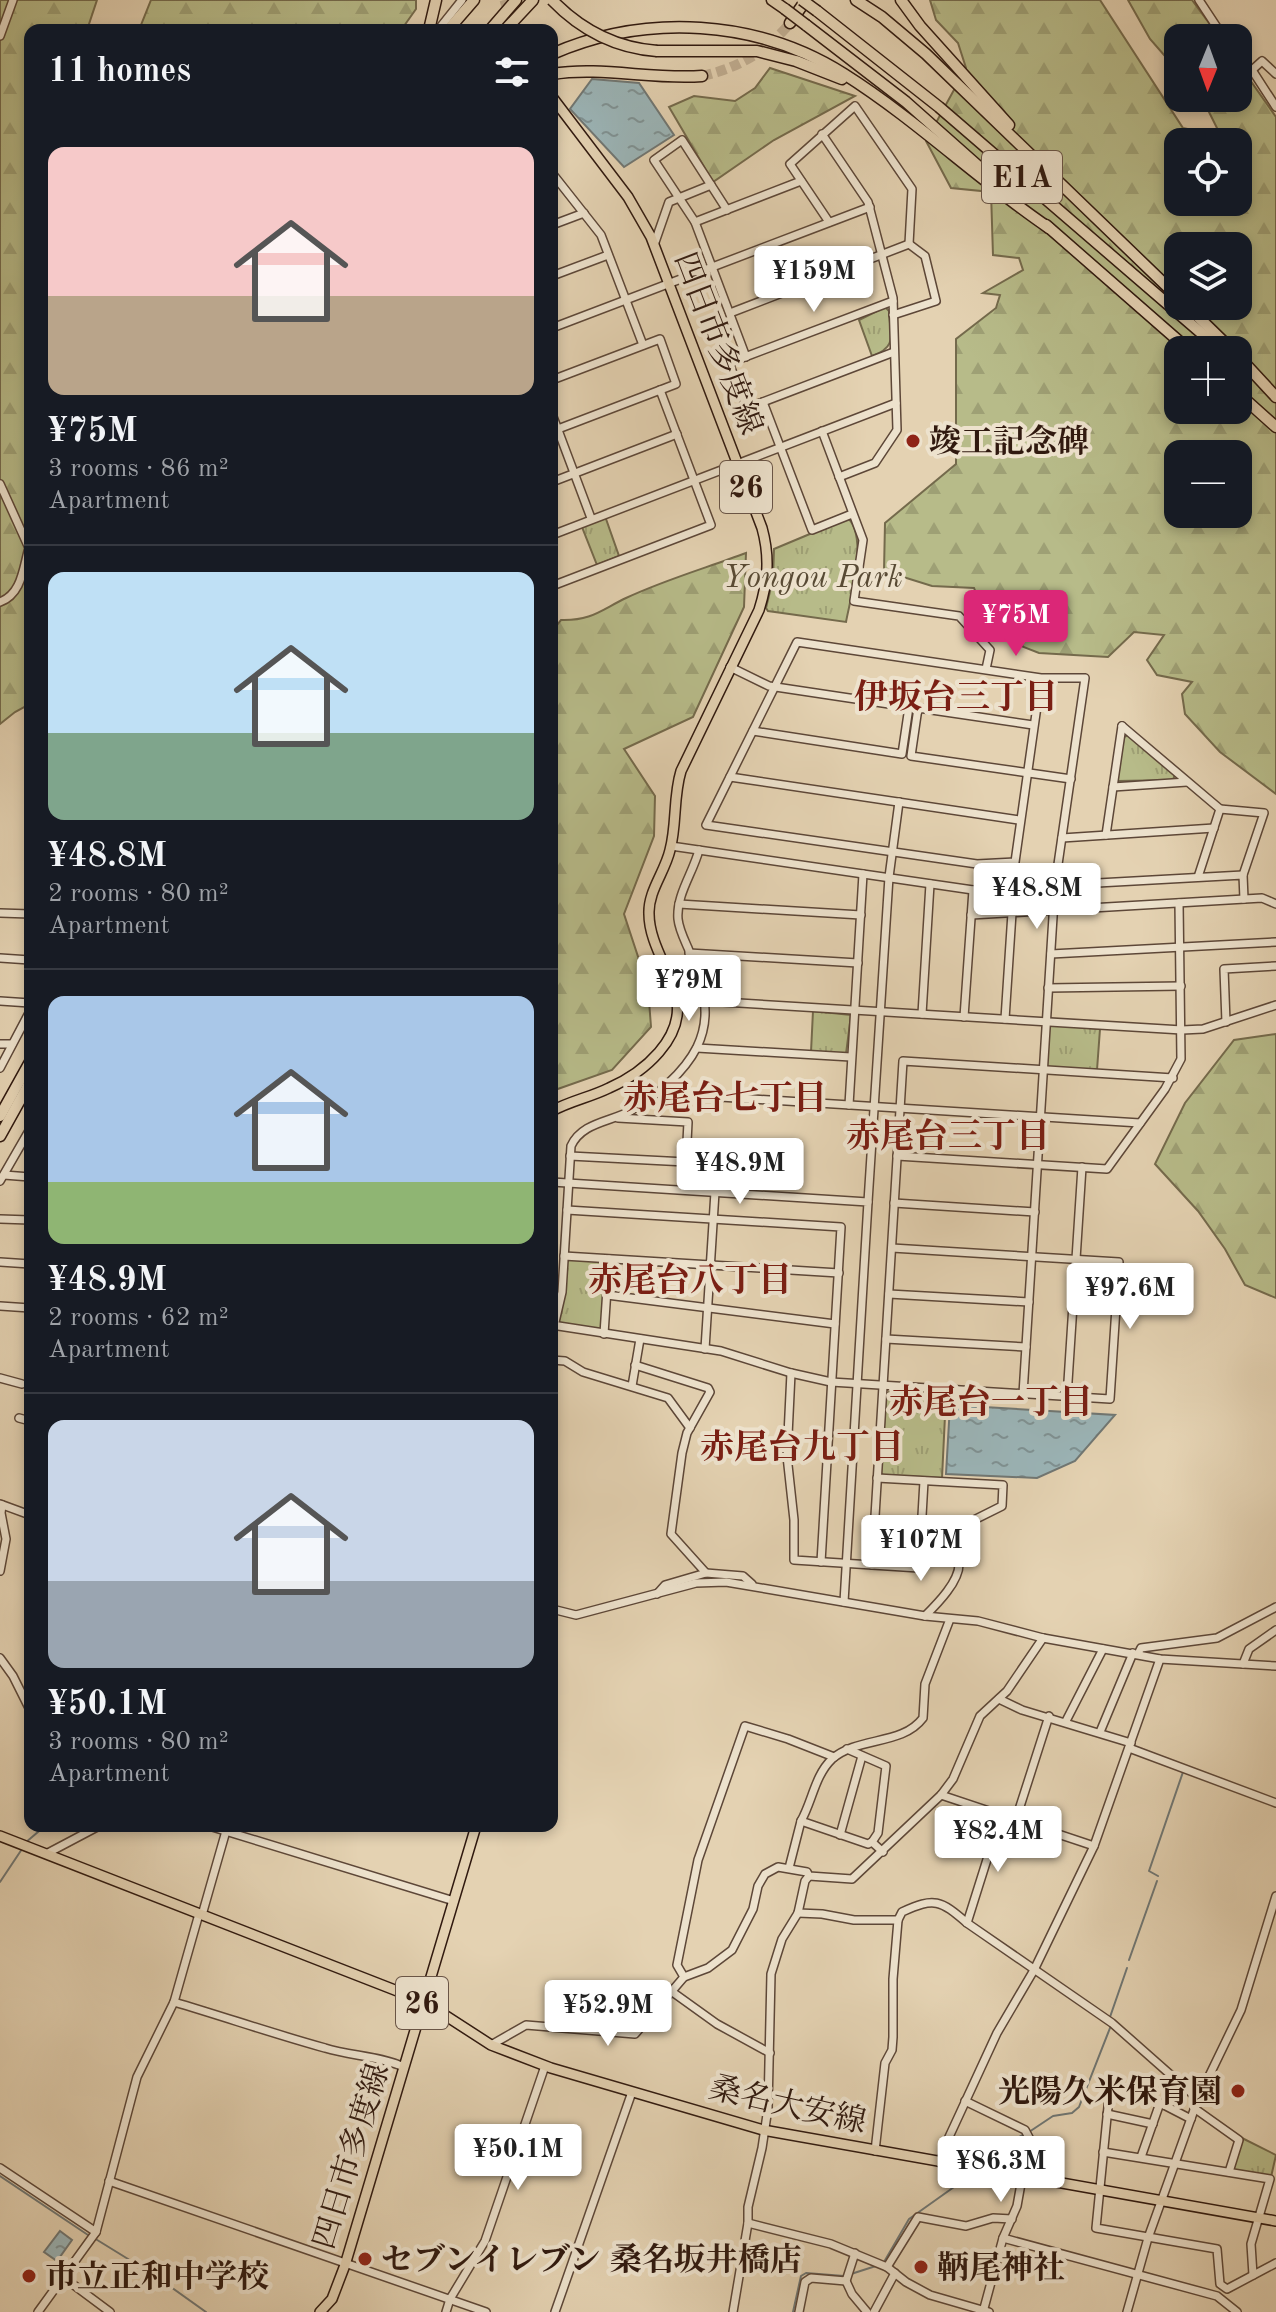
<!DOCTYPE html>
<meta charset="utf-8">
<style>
:root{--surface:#171b24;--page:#20242c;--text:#f1f3f6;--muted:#9ea1a6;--line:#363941;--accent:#db2777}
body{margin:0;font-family:"Old Standard TT","Noto Serif JP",serif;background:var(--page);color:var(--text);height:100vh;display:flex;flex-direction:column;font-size:30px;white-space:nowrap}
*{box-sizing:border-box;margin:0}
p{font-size:26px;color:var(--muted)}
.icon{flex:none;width:44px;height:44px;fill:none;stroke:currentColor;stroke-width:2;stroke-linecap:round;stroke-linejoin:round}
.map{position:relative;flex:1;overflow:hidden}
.details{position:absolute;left:24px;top:24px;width:534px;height:1808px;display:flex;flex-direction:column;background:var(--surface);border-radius:16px;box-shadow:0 4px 12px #0003}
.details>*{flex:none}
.needle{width:52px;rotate:181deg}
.controls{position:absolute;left:1164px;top:24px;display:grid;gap:16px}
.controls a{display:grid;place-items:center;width:88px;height:88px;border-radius:16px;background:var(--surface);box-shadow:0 4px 12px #0003;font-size:40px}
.price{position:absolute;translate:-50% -68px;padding:0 18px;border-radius:8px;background:#fff;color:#222;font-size:26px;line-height:52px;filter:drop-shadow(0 2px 4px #0008)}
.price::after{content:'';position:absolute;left:50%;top:48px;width:24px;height:18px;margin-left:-12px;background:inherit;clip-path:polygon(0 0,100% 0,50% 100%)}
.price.on{background:var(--accent);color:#fff}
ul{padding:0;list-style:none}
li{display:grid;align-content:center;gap:16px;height:424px;padding:0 24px}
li+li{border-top:2px solid var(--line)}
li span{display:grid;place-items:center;height:248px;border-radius:16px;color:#555}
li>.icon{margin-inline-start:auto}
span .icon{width:144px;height:144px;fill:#fffc;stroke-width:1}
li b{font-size:34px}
h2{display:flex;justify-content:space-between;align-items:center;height:96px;padding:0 24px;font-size:34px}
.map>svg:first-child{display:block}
.forest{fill:url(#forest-firs);stroke:#746a4c;stroke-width:2;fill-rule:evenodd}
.park{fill:url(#park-tufts);stroke:#746a4c;stroke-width:2}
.water{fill:url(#water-ripples);stroke:#707774;stroke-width:2}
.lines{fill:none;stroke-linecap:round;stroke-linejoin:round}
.stream{stroke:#707774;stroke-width:2}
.major-tunnel{stroke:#c0ad91;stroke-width:9;stroke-dasharray:9 4.5;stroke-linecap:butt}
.highway-tunnel{stroke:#c0ad91;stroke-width:10;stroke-dasharray:10 5;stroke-linecap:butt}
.minor-casing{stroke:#5d4738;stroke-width:10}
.major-casing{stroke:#30190f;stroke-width:12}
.highway-casing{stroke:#30190f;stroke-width:13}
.minor{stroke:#ede2cd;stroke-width:7}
.major{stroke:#e4d2b2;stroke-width:9}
.highway{stroke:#e4d2b2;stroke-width:10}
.highway-bridge-casing{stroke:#30190f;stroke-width:13;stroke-linecap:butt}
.highway-bridge{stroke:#e4d2b2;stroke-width:10}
.poi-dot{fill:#8f2418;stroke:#ede2cd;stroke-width:3}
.labels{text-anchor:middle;stroke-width:8;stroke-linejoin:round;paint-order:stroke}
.shield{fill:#ede2cd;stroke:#695548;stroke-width:2}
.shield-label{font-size:30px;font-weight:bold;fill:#30190f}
.street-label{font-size:32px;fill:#30190f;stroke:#ede2cd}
.poi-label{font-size:32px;font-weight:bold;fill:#30190f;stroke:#ede2cd;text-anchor:start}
.park-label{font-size:32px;font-style:italic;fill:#584a34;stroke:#ede2cd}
.neighbourhood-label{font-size:34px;font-weight:bold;fill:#7a1f14;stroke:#ede2cd}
</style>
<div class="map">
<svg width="1276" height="2312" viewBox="0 0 1276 2312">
<defs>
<pattern id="forest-firs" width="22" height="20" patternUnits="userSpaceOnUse" patternTransform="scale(2)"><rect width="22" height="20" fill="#b7bb89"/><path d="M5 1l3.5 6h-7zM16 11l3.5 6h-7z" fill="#9ea075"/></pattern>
<pattern id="park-tufts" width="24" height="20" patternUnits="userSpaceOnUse" patternTransform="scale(2)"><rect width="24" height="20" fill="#b7bb89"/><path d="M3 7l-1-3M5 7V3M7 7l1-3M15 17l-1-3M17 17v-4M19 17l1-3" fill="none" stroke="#9ea075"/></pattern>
<pattern id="water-ripples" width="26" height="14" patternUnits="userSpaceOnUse" patternTransform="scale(2)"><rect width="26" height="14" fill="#9bb5b8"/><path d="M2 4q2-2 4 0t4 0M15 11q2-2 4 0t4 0" fill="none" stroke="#7f9294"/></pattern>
</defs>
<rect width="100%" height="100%" fill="#e4d2b2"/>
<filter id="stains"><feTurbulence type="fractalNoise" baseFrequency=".0025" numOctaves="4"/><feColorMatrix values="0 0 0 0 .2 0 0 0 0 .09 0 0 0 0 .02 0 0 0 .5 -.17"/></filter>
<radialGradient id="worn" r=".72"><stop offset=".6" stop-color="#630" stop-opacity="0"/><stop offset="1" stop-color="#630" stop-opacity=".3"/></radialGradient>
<!-- forest -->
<g class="forest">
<polygon points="0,0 97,0 87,30 30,30 30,704 15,712 0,724"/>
<polygon points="151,0 416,0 416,9 404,26 391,30 139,30"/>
<path d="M930,0H1100L1183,128L1221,136L1202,98H1238V63L1276,117V794L1220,752L1185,714L1182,694L1192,682L1157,675L1147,660L1164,635L1134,632L1108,657L1039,653L993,635L974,588L932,586L884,571L885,523L956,464V339L996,308L1000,295L983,293L1023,270L1019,258L993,255L991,192L951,188L926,141L966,68L958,43L936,20ZM1178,142H1238V202H1178ZM1178,246H1238V306H1178ZM1178,350H1238V410H1178ZM1178,454H1238V514H1178Z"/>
<polygon points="1128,0 1192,0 1220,38 1178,38 1178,71 1150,39"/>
<polygon points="770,68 855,96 774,140 713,182 669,107 694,96 735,101 755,88"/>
<path d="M746,553L744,607L693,717L624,749L655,796L654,836L624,914L648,987L651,1027L612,1070L552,1091V631L561,620C591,621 601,610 626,598C664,580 706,568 746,553Z"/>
<polygon points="1276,1034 1276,1298 1245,1285 1225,1249 1198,1211 1155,1164 1185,1103 1234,1040"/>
</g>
<!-- park -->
<g class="park">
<path d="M885,307L889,311C890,335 898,347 872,356L859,320Z"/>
<path d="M848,518C868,538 851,595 846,622L768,611L766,608L773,579L774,549Z"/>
<polygon points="603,519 606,519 619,556 597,565 582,527"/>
<polygon points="1128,735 1175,774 1173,780 1117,781 1124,737"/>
<polygon points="813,1011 851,1015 846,1054 811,1052"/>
<polygon points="1052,1025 1100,1029 1097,1070 1049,1067 1047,1065 1049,1027"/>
<polygon points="570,1259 603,1262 606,1264 602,1328 598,1330 560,1324 559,1321 567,1262"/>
<polygon points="889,1392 946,1395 942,1478 883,1475 881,1473 886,1395"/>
<polygon points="1242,2138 1276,2155 1271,2177 1231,2170"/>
</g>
<!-- water -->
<g class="water">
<polygon points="592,79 639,83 674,135 624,167 570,109"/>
<polygon points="950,1405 1115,1415 1075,1461 1037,1478 946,1474"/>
<polygon points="60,2231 72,2240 57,2261 44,2252"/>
</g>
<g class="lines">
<!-- stream -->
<g class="stream">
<polyline points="25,1843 45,1826"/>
<polyline points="1158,1876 1149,1871 1183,1772"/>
<polyline points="0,1882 22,1849"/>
<polyline points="1129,1960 1157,1881"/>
<polyline points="1110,2017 1127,1968"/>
<polyline points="1029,2132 1053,2116 1072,2113 1079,2107 1110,2028"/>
<polyline points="970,2162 1023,2135"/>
<polyline points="0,2176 88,2235"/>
<polyline points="94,2238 154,2275 206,2312"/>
<polyline points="884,2262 909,2219 954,2187 964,2172"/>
<polyline points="851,2274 879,2265"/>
<polyline points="793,2312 801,2276 806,2273 844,2276"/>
</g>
<!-- major-tunnel -->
<polyline class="major-tunnel" points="504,0 513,30"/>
<!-- highway-tunnel -->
<path class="highway-tunnel" d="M702,76C738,68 766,52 790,23"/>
<!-- minor casing -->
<g class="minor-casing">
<g id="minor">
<polyline points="1199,0 1224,38"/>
<polyline points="438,30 462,0"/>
<polyline points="0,36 13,0"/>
<polyline points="1238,61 1252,70 1276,107"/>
<polyline points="1252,70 1262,61 1276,74"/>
<polyline points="822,134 868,202 893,298 897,430 875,463 839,477"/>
<polyline points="552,173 601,235 643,345"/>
<polyline points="727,210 682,140 654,160 695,222 746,357"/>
<polyline points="695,222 801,181"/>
<polyline points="829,222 790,164 855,106 912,189 909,244"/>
<polyline points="552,225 584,213"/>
<polyline points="654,245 669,202 711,185"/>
<polyline points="552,276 608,255"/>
<polyline points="893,301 729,363 747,408 894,352"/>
<polyline points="730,313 909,244"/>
<polyline points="893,315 936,301 925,256 909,244"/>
<polyline points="552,328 870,207"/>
<polyline points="552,380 660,339 676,384 558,429"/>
<polyline points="763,402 812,530 852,514"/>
<polyline points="552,414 591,518"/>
<polyline points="822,431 863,540 854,601 959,616 990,650 986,669"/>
<polyline points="552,482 677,434"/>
<path d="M0,484L29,548C23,568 22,594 0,602"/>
<polyline points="552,535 896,403"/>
<polyline points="552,586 711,525 660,390"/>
<polyline points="730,667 769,686 909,707 902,754 753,731"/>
<polyline points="1033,725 918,708 911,756 1071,779"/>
<polyline points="1122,726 1220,809 1198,877"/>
<polyline points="730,777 1019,820"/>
<polyline points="1113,787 1187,782"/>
<polyline points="1220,809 1264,813 1243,875"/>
<polyline points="1106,835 1122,726"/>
<polyline points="1062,838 1214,828"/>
<polyline points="671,846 973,890 1243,875 1244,899"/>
<polyline points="679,904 861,915"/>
<polyline points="0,913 30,914"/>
<polyline points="971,915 1262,898 1276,904"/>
<polyline points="689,953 858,963"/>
<polyline points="1051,954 1276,942"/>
<polyline points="0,958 30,960"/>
<polyline points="1048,988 1181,986"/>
<polyline points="0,1001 30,1003"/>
<polyline points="706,1001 1182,1030 1203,1029 1276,1005"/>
<polyline points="922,1014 930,884"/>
<polyline points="964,1017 973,890"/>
<polyline points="1005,1019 1012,913"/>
<polyline points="1226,1022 1224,969 1276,966"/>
<polyline points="0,1044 12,1044"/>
<polyline points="697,1048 851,1057"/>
<polyline points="0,1068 30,1011"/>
<polyline points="656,1093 1140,1123"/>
<polyline points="849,1105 863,874"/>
<polyline points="570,1156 686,1162 688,1122 618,1118"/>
<polyline points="897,1156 1107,1169 1165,1089 1181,1059 1179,903"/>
<polyline points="4,1175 30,1177"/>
<polyline points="0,1181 30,1129"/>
<polyline points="552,1182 868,1202 844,1602"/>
<polyline points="868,1202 889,877 899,802"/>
<polyline points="894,1203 1035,1212"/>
<polyline points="567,1210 841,1227 821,1562"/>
<polyline points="0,1219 30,1220"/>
<polyline points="564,1256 839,1273"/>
<polyline points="0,1262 30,1264"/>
<polyline points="889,1294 1029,1302"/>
<polyline points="607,1295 835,1324"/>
<polyline points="0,1306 30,1308"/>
<polyline points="552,1325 721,1351 791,1373 831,1382 1110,1399 1119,1262 892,1248"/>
<polyline points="604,1334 609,1259"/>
<path d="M552,1335L562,1292L571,1146C582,1122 611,1122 632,1110C656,1096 684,1073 697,1047C714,1012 701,982 688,948C684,939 679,929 678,919C676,895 693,873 699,850"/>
<polyline points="886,1339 1026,1347"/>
<polyline points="705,1349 715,1192"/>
<polyline points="552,1360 565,1361 583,1372 668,1398 690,1428"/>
<polyline points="635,1365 708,1388 710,1392 687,1433 682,1453 671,1534 706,1573 665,1585 657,1594"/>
<polyline points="791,1373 787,1456 794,1520 794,1560 919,1568 924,1481"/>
<polyline points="0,1378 22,1384"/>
<polyline points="632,1386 640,1339"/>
<polyline points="1023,1394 1055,885 1085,678 1041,678 797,642 706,825 977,864 1015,862 1041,678"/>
<polyline points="1067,1397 1082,1167"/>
<polyline points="19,1418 30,1421"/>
<path d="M877,1478L1003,1485L1002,1506L938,1538L948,1539C952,1546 959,1555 959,1563C960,1581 937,1604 925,1616"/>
<polyline points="0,1504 30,1515"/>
<polyline points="872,1565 903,1061 1173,1078"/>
<polyline points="0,1571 6,1539 1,1513 2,1505"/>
<polyline points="706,1573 743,1576 752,1584"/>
<polyline points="552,1609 576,1615 696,1583 726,1582 925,1616 978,1621 1043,1638 1160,1659 1276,1666"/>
<polyline points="1138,1654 1141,1648 1217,1638 1276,1607"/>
<polyline points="0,1658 13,1676 30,1710"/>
<polyline points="1243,1664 1249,1649 1276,1630"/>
<polyline points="999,1699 1022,1710 1131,1743"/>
<polyline points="1066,1721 1103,1649"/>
<polyline points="1100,1732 1133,1653"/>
<polyline points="1129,1748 1276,1803"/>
<polyline points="847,1749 886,1766 878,1833 872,1842"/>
<polyline points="941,1795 1094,1846"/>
<polyline points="1016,1819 1049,1716"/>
<polyline points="209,1826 454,1901"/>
<polyline points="840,1835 862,1756"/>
<path d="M883,1852L872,1842L868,1844L801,1821C812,1802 815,1775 832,1759C858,1736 902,1746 923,1718L925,1684L950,1619"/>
<polyline points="46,1854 99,1826"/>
<polyline points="789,1868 801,1821"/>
<polyline points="798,1913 822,1914 854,1920 898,1920"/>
<polyline points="202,1915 226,1831"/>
<polyline points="967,1923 1001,1815"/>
<polyline points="684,1977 677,1965 698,1860 745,1726 788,1739 834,1757"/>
<polyline points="671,1991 717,2024 770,2053"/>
<path d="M174,2002C225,2017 274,2034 325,2048C351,2056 380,2056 404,2067"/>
<polyline points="491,2045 526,2025 635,2034 684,1977 708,1968 732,1950 753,1909 758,1886 765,1874 778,1867 807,1872 809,1876 852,1879 941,1795 953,1779 980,1716 1007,1691 1043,1638"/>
<polyline points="1109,2097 1096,2228 1217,2249 1220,2284 1227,2289 1276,2263"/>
<polyline points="965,2101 1025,2130 1035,2149 1030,2179"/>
<polyline points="1194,2108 1239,2140 1229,2172"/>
<polyline points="1107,2114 1153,2124"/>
<path d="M875,2151L885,2063L892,2050L893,2037V1979L898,1920L902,1912C935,1897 940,1900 967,1923L1112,2023L1198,2099"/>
<polyline points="1103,2152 1270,2179 1251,2244 1253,2275"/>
<polyline points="1141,2157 1160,2103 1191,2119"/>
<polyline points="940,2163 949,2137 997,2033 1034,1970 1094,1846 1160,1659"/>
<polyline points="0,2168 96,2232"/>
<polyline points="109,2181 486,2312"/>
<polyline points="748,2223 831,2244 887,2267 906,2282 930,2295 989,2312"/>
<polyline points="1003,2238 1217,2296 1237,2312"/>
<polyline points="887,2267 918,2217 966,2226 993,2218 1012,2219"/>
<polyline points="63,2277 110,2312"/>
<polyline points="846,2281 852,2294 867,2312"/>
<polyline points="38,2312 96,2232 137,2077 174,2002 199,1914"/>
<polyline points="446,2312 450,2299 485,2241 545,2066"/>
<polyline points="555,2312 632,2092"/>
<polyline points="733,2312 748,2223 748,2207 762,2148 768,2108 771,1974 782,1939 798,1913 805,1881 809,1876"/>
<polyline points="799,2312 805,2282 811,2278 846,2281 855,2253"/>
<polyline points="874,2312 895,2273"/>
<polyline points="983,2312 1003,2238 1017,2206 1022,2178"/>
<polyline points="1127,2312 1148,2238 1198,2099 1241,2010 1276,1896"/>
</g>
</g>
<!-- major casing -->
<g class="major-casing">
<g id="major">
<path d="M552,97L628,197L651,237L762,528C770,557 768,582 759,610L681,771C673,797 677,824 670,850C665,872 648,891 649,914C649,942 669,969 676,996C686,1038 643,1073 609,1088C591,1097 570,1101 552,1111"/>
<polyline points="0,1836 423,2001 491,2045 551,2068 763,2130 1276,2221"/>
<polyline points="320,2312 332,2299 345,2265 476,1826"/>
</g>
</g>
<!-- highway casing -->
<g class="highway-casing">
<g id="highway">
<polyline points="772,0 785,9"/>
<polyline points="856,0 882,17 926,54 1178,297"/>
<polyline points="901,0 920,26 1009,125"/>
<polyline points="817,11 939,107 1221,350"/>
<polyline points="790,23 806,0"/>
<polyline points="806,25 906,102 1012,196"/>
<polyline points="429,30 436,0"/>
<polyline points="448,30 474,0"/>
<polyline points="490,30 516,0"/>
<polyline points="505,30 533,0"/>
<polyline points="657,51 757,51 796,61 842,79"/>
<path d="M552,54C646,13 757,19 844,74C917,120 978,180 1049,228"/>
<path d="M552,74C602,66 652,80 702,76"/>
<polyline points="1046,225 1189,350"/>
<polyline points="1187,306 1232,350"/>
<polyline points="1238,356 1276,397"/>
<polyline points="1238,393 1276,427"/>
<polyline points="0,1116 30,1062"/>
<polyline points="0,1136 30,1082"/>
</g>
</g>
<!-- minor -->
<use href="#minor" class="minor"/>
<!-- major -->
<use href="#major" class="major"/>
<!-- highway -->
<use href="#highway" class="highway"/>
<!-- highway-bridge casing -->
<g class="highway-bridge-casing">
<g id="highway-bridge">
<path d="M552,0C581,30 616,48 657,51"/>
<polyline points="802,0 817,11"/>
<polyline points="785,9 806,25"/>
</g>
</g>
<!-- highway-bridge -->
<use href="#highway-bridge" class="highway-bridge"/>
</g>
<!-- markers -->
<g class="poi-dot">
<circle cx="913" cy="441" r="8"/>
<circle cx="1238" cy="2091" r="8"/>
<circle cx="365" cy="2259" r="8"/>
<circle cx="921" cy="2267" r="8"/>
<circle cx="29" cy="2276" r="8"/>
</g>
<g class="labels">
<!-- shield labels -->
<g class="shield">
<rect x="982" y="151" width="80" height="52" rx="6"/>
<rect x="720" y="461" width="52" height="52" rx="6"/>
<rect x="396" y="1977" width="52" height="52" rx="6"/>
</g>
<g class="shield-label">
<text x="1022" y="187">E1A</text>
<text x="746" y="497">26</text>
<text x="422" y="2013">26</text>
</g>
<!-- street labels -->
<g class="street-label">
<text transform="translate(719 343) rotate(69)" y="11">四日市多度線</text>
<text transform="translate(788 2104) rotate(13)" y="11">桑名大安線</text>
<text transform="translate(350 2156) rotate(-73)" y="11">四日市多度線</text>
</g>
<!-- poi labels -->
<g class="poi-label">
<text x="929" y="452">竣工記念碑</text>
<text x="1222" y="2102" text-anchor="end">光陽久米保育園</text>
<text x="381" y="2270">セブンイレブン 桑名坂井橋店</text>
<text x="937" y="2278">鞆尾神社</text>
<text x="45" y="2287">市立正和中学校</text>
</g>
<!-- park labels -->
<g class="park-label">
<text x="813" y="587">Yongou Park</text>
</g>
<!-- neighbourhood labels -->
<g class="neighbourhood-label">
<text x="956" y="708">伊坂台三丁目</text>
<text x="725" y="1109">赤尾台七丁目</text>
<text x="948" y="1147">赤尾台三丁目</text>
<text x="690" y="1291">赤尾台八丁目</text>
<text x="991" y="1413">赤尾台一丁目</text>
<text x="802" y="1458">赤尾台九丁目</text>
</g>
</g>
<rect width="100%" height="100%" filter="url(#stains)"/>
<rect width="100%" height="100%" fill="url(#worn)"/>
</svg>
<div class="controls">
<a><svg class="needle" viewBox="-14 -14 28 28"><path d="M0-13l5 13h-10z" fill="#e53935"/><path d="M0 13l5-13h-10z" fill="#9ea1a6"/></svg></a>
<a><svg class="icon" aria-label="locate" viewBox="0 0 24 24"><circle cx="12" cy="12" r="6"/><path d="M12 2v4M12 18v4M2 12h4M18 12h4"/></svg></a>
<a><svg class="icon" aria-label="layers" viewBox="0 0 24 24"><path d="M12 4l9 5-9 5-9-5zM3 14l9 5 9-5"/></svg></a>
<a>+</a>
<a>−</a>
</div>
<b class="price" style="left:814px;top:314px">¥159M</b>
<b class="price on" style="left:1016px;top:658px">¥75M</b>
<b class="price" style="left:1037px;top:931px">¥48.8M</b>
<b class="price" style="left:689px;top:1023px">¥79M</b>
<b class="price" style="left:740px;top:1206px">¥48.9M</b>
<b class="price" style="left:1130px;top:1331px">¥97.6M</b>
<b class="price" style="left:921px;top:1583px">¥107M</b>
<b class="price" style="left:998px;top:1874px">¥82.4M</b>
<b class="price" style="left:608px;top:2048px">¥52.9M</b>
<b class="price" style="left:518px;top:2192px">¥50.1M</b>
<b class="price" style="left:1001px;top:2204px">¥86.3M</b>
<section class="details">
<h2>11 homes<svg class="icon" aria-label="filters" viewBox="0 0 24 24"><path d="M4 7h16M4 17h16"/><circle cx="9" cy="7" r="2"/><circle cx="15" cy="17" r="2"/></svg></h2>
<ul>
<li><span style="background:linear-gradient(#f6c9c9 60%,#b9a48a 0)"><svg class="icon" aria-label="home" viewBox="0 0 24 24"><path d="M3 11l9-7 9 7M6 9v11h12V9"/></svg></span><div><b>¥75M</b><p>3 rooms · 86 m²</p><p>Apartment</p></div></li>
<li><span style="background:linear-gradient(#bfe0f5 65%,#7fa58c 0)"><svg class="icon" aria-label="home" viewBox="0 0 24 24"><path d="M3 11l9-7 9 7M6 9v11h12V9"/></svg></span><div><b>¥48.8M</b><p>2 rooms · 80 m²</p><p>Apartment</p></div></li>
<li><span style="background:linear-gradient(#a9c7e8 75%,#8fb573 0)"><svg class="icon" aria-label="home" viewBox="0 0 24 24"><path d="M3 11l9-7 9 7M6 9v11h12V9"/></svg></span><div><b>¥48.9M</b><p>2 rooms · 62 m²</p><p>Apartment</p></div></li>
<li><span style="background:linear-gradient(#c9d6e8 65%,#9aa5b1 0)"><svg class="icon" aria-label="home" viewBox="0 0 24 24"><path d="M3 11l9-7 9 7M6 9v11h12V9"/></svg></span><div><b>¥50.1M</b><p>3 rooms · 80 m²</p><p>Apartment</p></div></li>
</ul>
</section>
</div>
